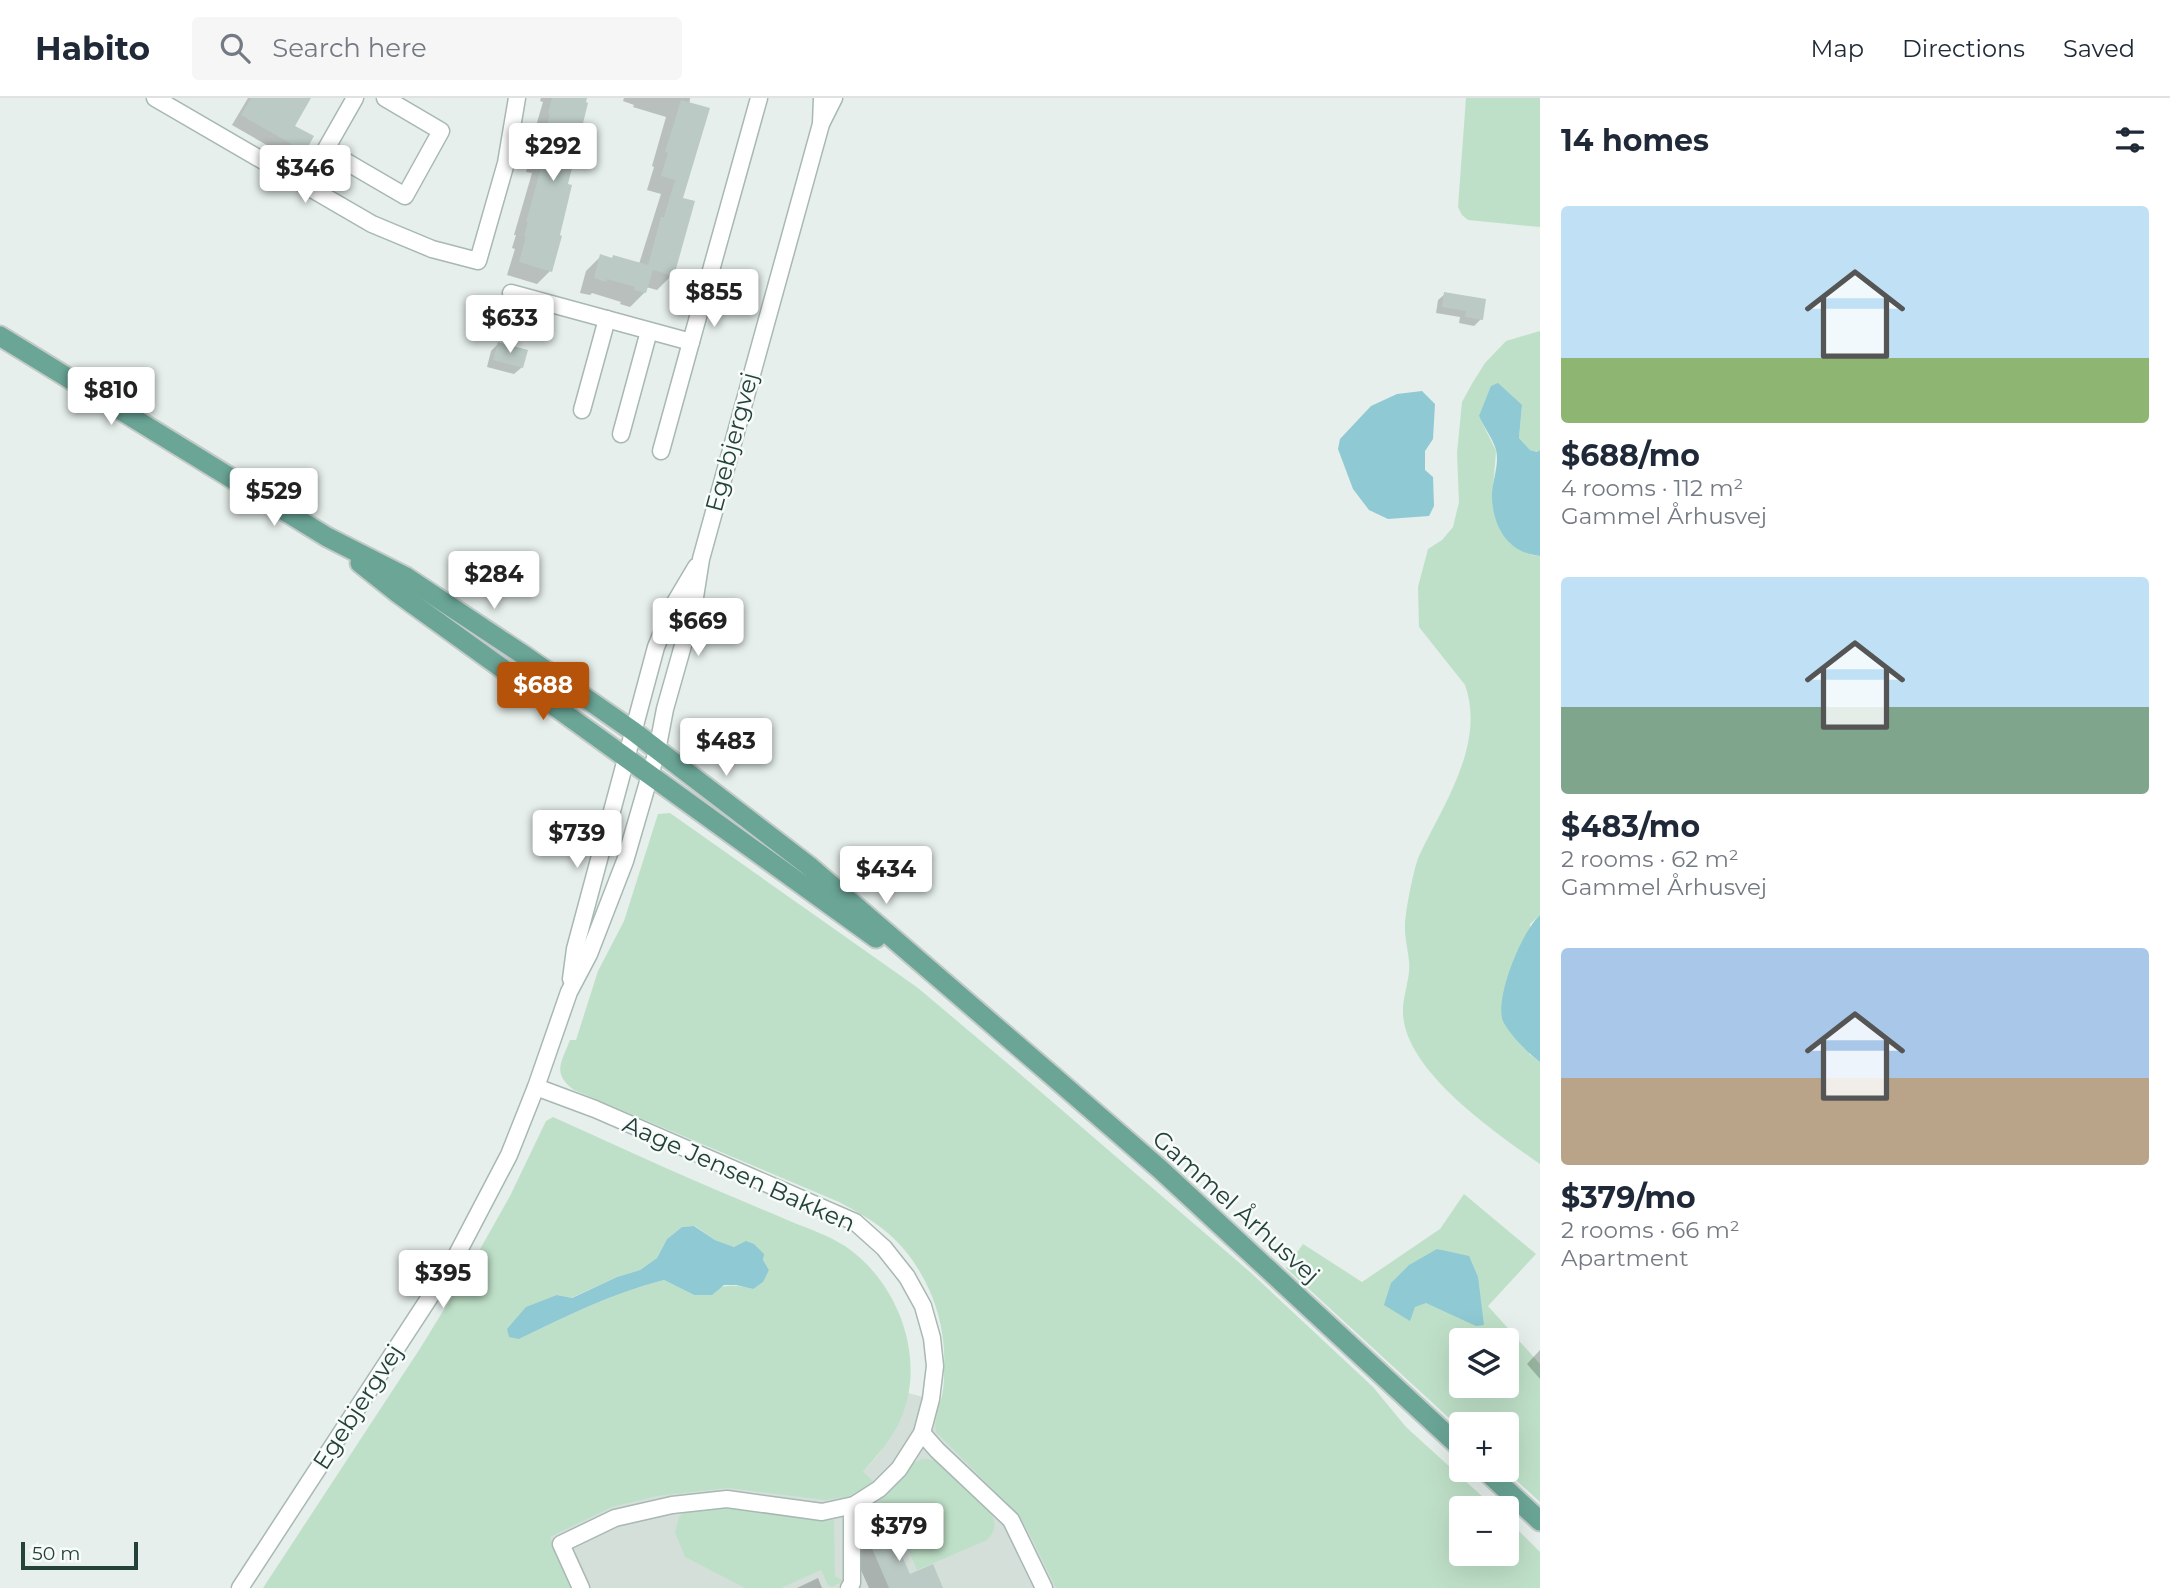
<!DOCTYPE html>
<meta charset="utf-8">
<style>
:root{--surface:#fff;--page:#f6f6f7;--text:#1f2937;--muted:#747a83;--line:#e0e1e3;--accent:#b45309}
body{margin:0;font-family:Montserrat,sans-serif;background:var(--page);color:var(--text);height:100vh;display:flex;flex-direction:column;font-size:26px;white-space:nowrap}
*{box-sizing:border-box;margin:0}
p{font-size:23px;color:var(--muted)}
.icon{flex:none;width:38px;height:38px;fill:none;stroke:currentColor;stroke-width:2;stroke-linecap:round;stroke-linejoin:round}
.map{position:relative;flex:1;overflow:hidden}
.sheet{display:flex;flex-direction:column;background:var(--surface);width:630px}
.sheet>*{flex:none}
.controls{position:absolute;left:1449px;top:1230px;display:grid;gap:14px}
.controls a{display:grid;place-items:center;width:70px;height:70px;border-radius:7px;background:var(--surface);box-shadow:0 7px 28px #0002;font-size:35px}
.scale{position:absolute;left:21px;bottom:18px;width:117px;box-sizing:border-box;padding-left:7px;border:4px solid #24423a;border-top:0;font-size:19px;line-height:24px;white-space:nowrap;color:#24423a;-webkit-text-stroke:5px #f7fbf9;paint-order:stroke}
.price{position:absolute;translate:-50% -60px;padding:0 16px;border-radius:7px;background:#fff;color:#222;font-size:23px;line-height:46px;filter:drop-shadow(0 2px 4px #0008)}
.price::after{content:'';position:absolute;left:50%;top:42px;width:21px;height:16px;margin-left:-10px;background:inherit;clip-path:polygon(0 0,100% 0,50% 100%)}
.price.selected{background:var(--accent);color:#fff}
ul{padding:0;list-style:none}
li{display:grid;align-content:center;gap:14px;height:371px;padding:0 21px}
li span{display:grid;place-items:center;height:217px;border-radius:7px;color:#555}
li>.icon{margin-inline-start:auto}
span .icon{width:126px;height:126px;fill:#fffc;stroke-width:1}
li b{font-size:30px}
h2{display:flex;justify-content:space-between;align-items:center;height:84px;padding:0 21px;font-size:30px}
header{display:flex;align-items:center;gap:42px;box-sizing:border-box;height:98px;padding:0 35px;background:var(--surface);border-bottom:2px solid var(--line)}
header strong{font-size:33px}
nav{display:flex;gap:38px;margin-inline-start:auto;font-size:24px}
.search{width:490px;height:63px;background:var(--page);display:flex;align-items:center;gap:18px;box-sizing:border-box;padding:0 24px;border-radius:7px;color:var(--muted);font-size:26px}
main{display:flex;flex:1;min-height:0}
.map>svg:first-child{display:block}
.built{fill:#d4dfda}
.green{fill:#bfe0c8;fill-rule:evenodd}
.water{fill:#8ec9d4}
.shadow{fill:#0003}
.building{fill:#bbcac4}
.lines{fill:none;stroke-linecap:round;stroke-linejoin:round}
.minor-casing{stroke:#a8b8b2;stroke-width:19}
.major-casing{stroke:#c2cac8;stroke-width:23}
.minor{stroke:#fff;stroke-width:16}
.major{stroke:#6aa596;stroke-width:19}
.labels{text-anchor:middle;stroke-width:5;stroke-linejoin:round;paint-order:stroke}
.street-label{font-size:24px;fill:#24423a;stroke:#f7fbf9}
</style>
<header>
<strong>Habito</strong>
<div class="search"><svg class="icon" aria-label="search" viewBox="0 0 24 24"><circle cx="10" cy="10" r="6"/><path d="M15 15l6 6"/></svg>Search here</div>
<nav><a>Map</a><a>Directions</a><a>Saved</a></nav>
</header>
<main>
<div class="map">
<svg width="1540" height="1490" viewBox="0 0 1540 1490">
<rect width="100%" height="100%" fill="#e6efeb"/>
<!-- built -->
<polygon class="built" points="908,1295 980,1314 1118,1490 441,1490 544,1399 863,1374 878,1357 898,1325"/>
<!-- green -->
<g class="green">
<polygon points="1466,0 1540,0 1540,129 1468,122 1462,117 1458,109"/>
<path d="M1540,233V352L1537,354L1530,352L1519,340L1522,307L1479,318L1496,353L1492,402L1531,457L1540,458V817L1530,826L1529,956L1540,964V1066C1496,1035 1406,974 1403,916C1402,898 1411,880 1409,863C1408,852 1405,841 1405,831C1404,818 1414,769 1419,758C1443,707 1486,646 1465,587L1419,529L1418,489L1428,451L1442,442L1453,429L1459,404L1457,355L1462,304L1473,284L1485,265L1506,243Z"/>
<path d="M670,715L918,890L1020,976L1250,1174L1373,1289L1406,1329L1495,1410H1461V1456H1507V1421L1540,1454V1490H1056L1028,1433L1015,1414L936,1334C933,1321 941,1306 943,1292C944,1285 944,1278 944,1271C947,1221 926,1169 889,1136C874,1123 856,1113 839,1104L574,992C551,975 562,964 570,942H576L598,873L624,823L658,716Z"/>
<path d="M553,1019C607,1043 660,1068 714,1091C740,1102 766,1113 792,1124C810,1131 829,1138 845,1148C900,1185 929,1266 898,1327C889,1344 876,1359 863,1374L873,1383L861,1392L846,1399L825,1402L728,1390L657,1398L612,1409L550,1439L572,1490H263L421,1249L470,1169L510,1098L546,1023ZM695,1128L715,1142L734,1149L746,1144L763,1162L769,1172L753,1191C728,1184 718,1189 694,1197L664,1182C613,1195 566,1218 519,1241L557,1197L571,1200L617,1179L640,1172L657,1160L667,1141L682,1129Z"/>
<path d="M1464,1096L1536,1156L1488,1208L1540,1266V1404L1505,1372L1507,1326H1461V1331L1286,1170L1303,1146L1362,1184L1440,1131ZM1461,1242H1507V1288H1461Z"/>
<path d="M922,1361H929L937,1363L991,1416C997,1426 995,1434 987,1442L917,1472L892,1414L862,1426L860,1417L887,1397L914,1365Z"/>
<polygon points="739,1410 818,1423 834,1422 835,1478 844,1483 832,1489 828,1487 821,1472 781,1490 745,1490 685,1459 675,1434 679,1419 685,1414"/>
</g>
<!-- water -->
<g class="water">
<path d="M1498,285L1522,307L1519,340L1530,352L1537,354L1540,352V458C1509,455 1494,431 1492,401C1491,386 1500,367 1496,352C1493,341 1484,329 1479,318L1491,288Z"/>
<polygon points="1422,293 1435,306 1433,341 1425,353 1425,372 1433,379 1434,408 1429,418 1388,421 1369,412 1353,391 1338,351 1340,341 1371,308 1397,296"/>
<path d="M1540,817V964C1529,956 1509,936 1503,923C1494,900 1522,833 1540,817Z"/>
<path d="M694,1128L715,1142L734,1149L746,1143L754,1146L764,1156L763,1162L769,1172L763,1184L753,1191L736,1187H724L712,1197H694L664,1182C613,1195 566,1218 519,1241L509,1239L507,1231L526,1209L557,1197L572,1200L617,1179L640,1172L657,1160L667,1141L682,1129Z"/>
<polygon points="1437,1151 1469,1158 1478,1179 1484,1227 1476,1228 1426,1205 1415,1209 1410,1223 1384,1207 1391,1185 1409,1167"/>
</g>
<!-- shadow -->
<g class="shadow">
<polygon points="248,0 309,0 293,28 302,57 292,67 282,61 284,57 232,27"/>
<polygon points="541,0 585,0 578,37 580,38 566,87 550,173 537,186 507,177 515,151 512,150 516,137 514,137 532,75 526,74 538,29 536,28 543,4 540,3"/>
<polygon points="624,0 690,0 672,177 657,192 646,189 645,194 630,209 620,206 621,204 592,195 590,197 580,195 586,173 601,158 639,166 661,96 647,92 654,69 652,68 666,19 633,9 634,7 623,3"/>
<polygon points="1445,196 1481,221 1474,228 1459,225 1460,219 1436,215 1438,202"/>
<polygon points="498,246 525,253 521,270 514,276 487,269 491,253"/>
<polygon points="1540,1252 1540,1281 1527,1266"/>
<polygon points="866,1436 909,1478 941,1490 869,1490 851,1450"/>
<polygon points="818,1480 822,1490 797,1490"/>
</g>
<!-- building -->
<g class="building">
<polygon points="251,0 311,0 295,28 314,38 303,58 291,51 293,47 241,17"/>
<polygon points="552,0 587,0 586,4 588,5 568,86 572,87 560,137 562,138 552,174 519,164 526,138 524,138 528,124 526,124 543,62 537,61 550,16 548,15"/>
<polygon points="681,2 710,10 683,100 695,103 674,178 653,172 646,195 634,192 635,189 607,181 606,184 594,180 600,156 612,160 613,157 648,167 661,119 664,119 675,82 661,78 668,55 665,54"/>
<polygon points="1444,194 1486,201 1483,222 1465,219 1466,213 1442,209"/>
<polygon points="498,244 528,252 523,270 493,262"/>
<polygon points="887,1424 910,1476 933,1466 943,1490 889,1490 865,1434"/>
</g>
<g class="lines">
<!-- minor casing -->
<g class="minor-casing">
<g id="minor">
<polyline points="155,0 372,126 432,151 478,163 506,65 517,0"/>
<polyline points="822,24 834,0"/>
<polyline points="326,52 405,98 441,33 385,0"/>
<polyline points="306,86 355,0"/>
<polyline points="511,195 691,244 759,0"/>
<polyline points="582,312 607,221"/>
<polyline points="621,336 649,233"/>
<polyline points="661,353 691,244"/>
<polyline points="571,881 575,851 656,549 674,506 696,469"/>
<polyline points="536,989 595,1011 855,1124 884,1150 907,1179 923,1208 932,1240 935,1268 931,1301 922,1335 899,1371 879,1391 854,1407 822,1414 727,1401 672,1407 615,1420 561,1446 581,1490"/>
<polyline points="922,1335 937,1352 1011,1422 1044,1490"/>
<polyline points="240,1490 454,1162 509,1057 536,989 569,894 589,856 625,763 657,653 665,611 693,512 701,461 821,26 822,0"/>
<polyline points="849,1490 852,1485 852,1419 854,1407"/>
</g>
</g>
<!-- major casing -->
<g class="major-casing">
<g id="major">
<polyline points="0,238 327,439 406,479 525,558 633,633 809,768 1055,980 1161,1072 1461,1350"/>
<polyline points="360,465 399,496 876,840"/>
<polyline points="1485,1372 1540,1423"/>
</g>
</g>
<!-- minor -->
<use href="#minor" class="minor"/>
<!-- major -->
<use href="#major" class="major"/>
</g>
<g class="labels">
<!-- street labels -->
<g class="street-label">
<text transform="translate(732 344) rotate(-75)" y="8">Egebjergvej</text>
<text transform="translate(739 1076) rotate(24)" y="8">Aage Jensen Bakken</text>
<text transform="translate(1236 1109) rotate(42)" y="8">Gammel Århusvej</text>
<text transform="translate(358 1309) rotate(-57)" y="8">Egebjergvej</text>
</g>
</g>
</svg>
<div class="controls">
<a><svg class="icon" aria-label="layers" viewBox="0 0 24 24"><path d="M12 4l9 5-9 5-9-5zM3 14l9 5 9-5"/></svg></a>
<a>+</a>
<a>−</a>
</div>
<div class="scale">50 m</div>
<b class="price" style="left:553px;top:85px">$292</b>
<b class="price" style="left:305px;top:107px">$346</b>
<b class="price" style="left:714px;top:231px">$855</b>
<b class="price" style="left:510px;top:257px">$633</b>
<b class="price" style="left:111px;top:329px">$810</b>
<b class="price" style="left:274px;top:430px">$529</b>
<b class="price" style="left:494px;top:513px">$284</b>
<b class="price" style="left:698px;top:560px">$669</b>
<b class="price selected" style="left:543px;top:624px">$688</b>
<b class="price" style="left:726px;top:680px">$483</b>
<b class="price" style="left:577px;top:772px">$739</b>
<b class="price" style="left:886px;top:808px">$434</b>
<b class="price" style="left:443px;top:1212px">$395</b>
<b class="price" style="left:899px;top:1465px">$379</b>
</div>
<section class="sheet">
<h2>14 homes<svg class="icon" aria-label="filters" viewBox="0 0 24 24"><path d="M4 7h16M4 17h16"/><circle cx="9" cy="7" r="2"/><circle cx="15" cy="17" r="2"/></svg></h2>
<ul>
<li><span style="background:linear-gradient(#bfe0f5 70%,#8fb573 0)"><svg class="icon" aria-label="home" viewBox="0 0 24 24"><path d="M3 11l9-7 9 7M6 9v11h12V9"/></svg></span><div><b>$688/mo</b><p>4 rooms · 112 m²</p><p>Gammel Århusvej</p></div></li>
<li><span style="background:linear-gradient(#bfe0f5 60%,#7fa58c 0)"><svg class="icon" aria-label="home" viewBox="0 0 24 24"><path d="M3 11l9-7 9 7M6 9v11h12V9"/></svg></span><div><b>$483/mo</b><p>2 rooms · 62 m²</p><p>Gammel Århusvej</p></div></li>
<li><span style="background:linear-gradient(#a9c7e8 60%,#b9a48a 0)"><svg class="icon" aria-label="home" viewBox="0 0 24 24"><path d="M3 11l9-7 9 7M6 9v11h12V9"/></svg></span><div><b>$379/mo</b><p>2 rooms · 66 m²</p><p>Apartment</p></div></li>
</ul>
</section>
</main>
